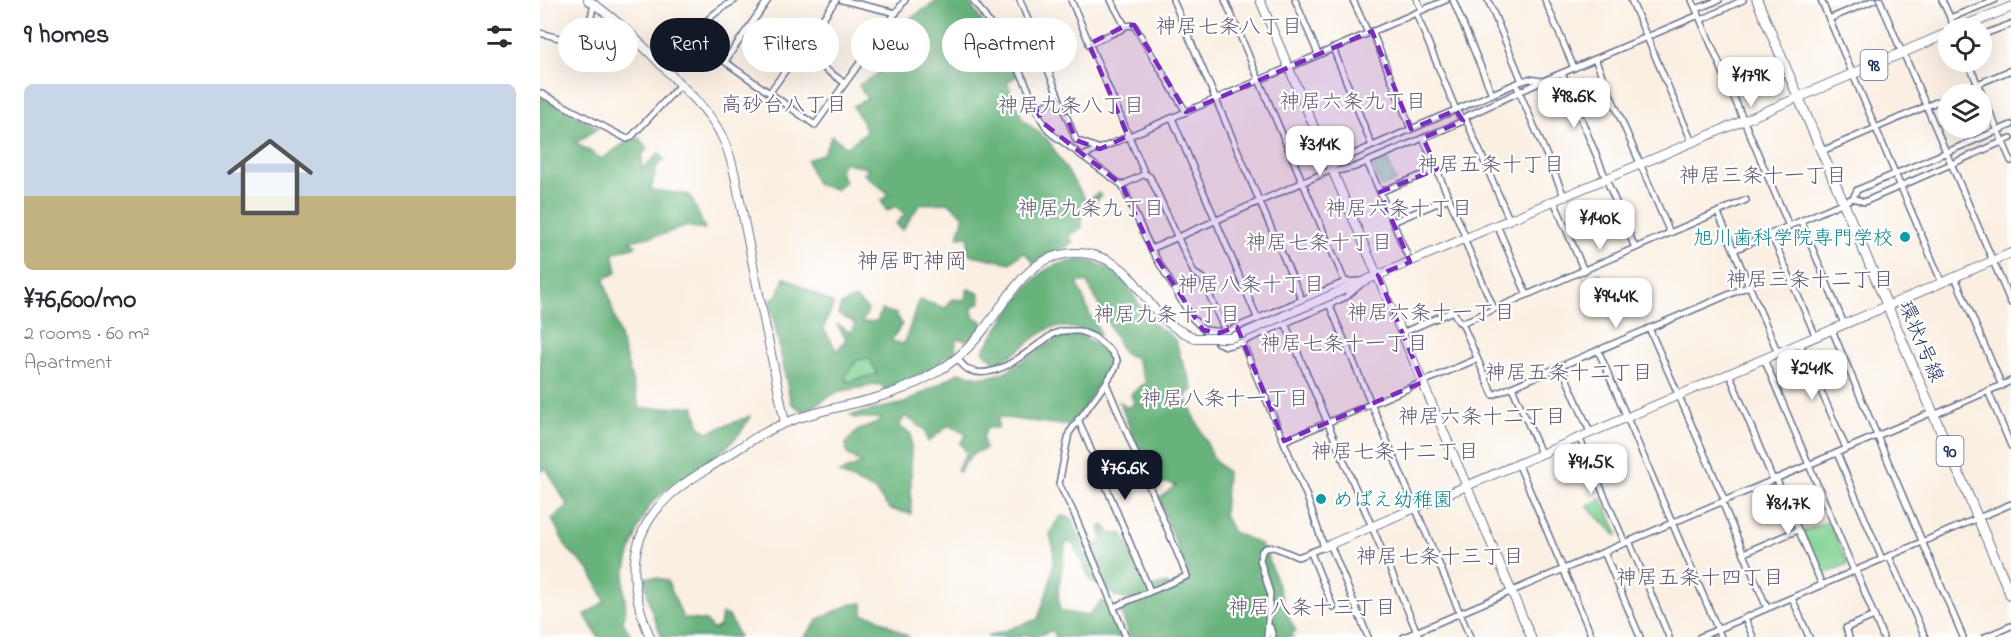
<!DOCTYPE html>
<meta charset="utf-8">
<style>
:root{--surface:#fff;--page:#f7f7f7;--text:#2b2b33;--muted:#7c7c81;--line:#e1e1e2;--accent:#111827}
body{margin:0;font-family:"Indie Flower","Klee One",sans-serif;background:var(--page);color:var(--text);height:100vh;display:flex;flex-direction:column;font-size:22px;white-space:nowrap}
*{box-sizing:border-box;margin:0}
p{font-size:20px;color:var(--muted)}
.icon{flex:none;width:33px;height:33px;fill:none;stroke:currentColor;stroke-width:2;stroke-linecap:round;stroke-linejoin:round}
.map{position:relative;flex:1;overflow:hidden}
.side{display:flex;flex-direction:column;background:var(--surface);width:540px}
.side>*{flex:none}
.hud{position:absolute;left:18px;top:18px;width:570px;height:54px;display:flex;gap:12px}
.buttons{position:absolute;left:1398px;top:18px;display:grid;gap:12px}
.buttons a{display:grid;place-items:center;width:54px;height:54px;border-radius:50%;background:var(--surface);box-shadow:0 6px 24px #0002;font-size:30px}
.price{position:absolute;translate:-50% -51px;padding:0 14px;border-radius:12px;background:#fff;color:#222;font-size:20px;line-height:39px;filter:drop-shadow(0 2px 3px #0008)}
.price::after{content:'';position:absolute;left:50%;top:36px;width:18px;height:14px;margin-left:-9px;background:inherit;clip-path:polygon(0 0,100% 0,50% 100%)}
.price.active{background:var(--accent);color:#fff}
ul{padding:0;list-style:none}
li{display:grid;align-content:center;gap:12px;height:318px;padding:0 24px}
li+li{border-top:2px solid var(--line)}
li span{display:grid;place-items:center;height:186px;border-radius:9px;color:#555}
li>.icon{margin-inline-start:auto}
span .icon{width:108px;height:108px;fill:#fffc;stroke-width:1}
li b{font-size:26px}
h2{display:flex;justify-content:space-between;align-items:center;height:72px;padding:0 24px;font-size:26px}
.chip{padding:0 21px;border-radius:27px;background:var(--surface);box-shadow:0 6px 24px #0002;font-size:21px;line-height:54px}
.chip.active{background:var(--accent);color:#fff}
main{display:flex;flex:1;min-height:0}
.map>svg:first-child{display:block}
.green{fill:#80d192;stroke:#4e8078;stroke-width:1.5}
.forest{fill:#68b37c;stroke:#42716d;stroke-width:1.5;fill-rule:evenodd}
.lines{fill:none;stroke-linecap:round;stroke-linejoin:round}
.stream{stroke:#73b5e8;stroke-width:1.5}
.street-casing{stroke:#69728c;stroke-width:8}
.secondary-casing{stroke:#69728c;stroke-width:10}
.primary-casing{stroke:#69728c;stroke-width:11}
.street{stroke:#fff;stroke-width:5}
.secondary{stroke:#fff;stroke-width:8}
.primary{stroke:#fff;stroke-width:9}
.secondary-bridge-casing{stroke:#69728c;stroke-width:10;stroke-linecap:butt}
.secondary-bridge{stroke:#fff;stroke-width:8}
.marked{fill:#7b2cbf;fill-opacity:0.2;stroke:#7b2cbf;stroke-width:4.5;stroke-dasharray:12 8;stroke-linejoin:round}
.culture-dot{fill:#0f9aa8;stroke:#fff;stroke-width:2}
.labels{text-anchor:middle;stroke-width:4.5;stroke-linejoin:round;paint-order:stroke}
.shield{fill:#fff;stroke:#5f6d8e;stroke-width:1.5}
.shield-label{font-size:18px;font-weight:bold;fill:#1b2f5e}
.culture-label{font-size:20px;fill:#0d838f;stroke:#fff;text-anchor:end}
.street-label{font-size:20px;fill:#1b2f5e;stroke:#fff}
.neighbourhood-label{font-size:21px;fill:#645b72;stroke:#fff}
.quarter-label{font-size:22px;fill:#645b72;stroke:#fff}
</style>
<main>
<section class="side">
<h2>9 homes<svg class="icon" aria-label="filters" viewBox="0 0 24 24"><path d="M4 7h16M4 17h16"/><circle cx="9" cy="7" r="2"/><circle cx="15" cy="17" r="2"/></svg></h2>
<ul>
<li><span style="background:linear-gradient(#c9d6e8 60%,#c2b280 0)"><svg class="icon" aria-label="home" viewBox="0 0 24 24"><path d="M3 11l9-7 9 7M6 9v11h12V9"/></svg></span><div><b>¥76,600/mo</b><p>2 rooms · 60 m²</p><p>Apartment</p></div></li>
</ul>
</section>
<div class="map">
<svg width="1471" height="637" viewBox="0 0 1471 637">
<rect width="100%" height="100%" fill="#fff"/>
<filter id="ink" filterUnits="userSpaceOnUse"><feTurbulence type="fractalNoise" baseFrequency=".0167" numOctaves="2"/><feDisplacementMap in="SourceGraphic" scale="12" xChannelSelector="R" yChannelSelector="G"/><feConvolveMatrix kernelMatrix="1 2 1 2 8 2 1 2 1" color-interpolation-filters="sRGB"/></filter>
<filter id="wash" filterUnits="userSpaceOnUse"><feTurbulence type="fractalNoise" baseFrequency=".008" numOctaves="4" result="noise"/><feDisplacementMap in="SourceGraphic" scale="24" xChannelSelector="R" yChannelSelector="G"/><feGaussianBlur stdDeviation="1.35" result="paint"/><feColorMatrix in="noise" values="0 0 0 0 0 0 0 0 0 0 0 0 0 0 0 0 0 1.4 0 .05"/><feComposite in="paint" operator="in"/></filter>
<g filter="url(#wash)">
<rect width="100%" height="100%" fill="#faefe2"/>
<!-- green -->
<g class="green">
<polygon points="847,158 856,181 841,187 832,164"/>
<polygon points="1060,273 1072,303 1057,310 1044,279"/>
<polygon points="330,358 338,374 307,382 305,376 317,360"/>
<polygon points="1062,499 1078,534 1076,535 1047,506"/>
<polygon points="1289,521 1308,564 1281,575 1262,532"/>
</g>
<!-- forest -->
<g class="forest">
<polygon points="399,0 427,0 479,75 467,82 483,120 508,140 546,201 558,193 561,196 541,215 542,228 529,235 533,243 494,263 484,252 470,263 427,254 429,236 418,237 424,216 409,203 380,204 362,230 356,224 365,214 355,206 347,211 341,201 349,194 324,174 329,169 304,162 299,171 305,181 296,190 276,184 267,160 283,154 292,136 307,147 327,131 313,106 327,99 319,85 340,73 326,65 356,27"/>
<path d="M0,96L58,128L36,143L62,159L88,141L99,138L107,149L102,155V170L119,153L124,160L117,166L111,190L150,195L165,229L145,226L124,234L90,241L96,246L73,253L77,272L64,279L100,409L154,406L160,428L169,432L210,416C193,457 140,471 112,503C100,516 86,563 84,581C82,594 90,609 82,621L92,637H58L45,615L65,601L50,571L27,548L12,519L28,506L6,468L0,472Z"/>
<path d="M539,260C587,264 586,292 612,322C618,329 629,332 634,339C638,343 638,351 640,356C645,367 650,378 653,390L645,396L675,461L687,472L684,515L693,532L720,544L727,554L749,618L756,631L751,633L753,637H590L580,609L595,601L577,597L551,581L534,545L526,541L518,591L520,611L548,616L561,601L569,603L582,637H516L513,630L495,637L481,634V637H447L498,619C507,592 520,563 510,535L515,524L521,516L531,518L550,559L557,557L552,547L563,541L559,528L564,525L571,534H583L606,588L626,583L630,587L649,578L619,499L636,485L627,483L612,484L579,401L587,408L594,404L591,394L606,382L595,357L584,354L547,282H537L549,313L559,330L560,336C548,331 520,323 508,329C490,339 476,355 457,364L443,351C458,329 482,288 503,272C514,264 526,262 539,260Z"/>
<path d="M244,277L294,304L283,328L297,351L306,339L297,324L311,333L315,323L298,314L301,305L315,298L328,310L322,323L337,321L342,310L356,314L362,324L351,341L364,344L379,300L406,308L412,299L424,300L428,289L439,293L441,302L432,307L433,317L442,321V328L429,340L416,339L415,354L401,359L405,362L346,391L340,384L297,392L264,412L251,403L230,301L239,293ZM329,358L338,374L307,382L305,376L317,360Z"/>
<path d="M538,335C554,341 565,348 573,363L531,426L458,417V428H447L443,437L445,449L432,454L419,472L417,470L427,453L420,443L427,435L409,425L388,442L385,430L365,416L359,426L371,434V514L350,509L334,490L299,473L322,463L307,454L306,443L317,431L338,422L341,418H315L310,415L365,403L420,372C470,394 492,337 538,335Z"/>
<polygon points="112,577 127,580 143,618 166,621 173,630 180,626 182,614 189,616 199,637 122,637 111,609 104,578"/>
<polygon points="323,603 323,615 333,616 369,637 264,637 280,618 312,604"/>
</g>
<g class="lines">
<!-- stream -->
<polyline class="stream" points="1458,637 1471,631"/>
</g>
</g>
<g filter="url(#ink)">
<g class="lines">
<!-- street casing -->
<g class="street-casing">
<g id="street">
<polyline points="302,0 356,13"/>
<path d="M433,0C451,24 467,50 482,76C493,96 496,117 512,134L582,185L611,249L651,317L678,343L686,346L702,342L806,297L820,285"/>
<polyline points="480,0 536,140 560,149"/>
<polyline points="531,0 605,174 582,185"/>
<polyline points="571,0 585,26"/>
<polyline points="633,0 762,300"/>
<polyline points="685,0 805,282"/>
<polyline points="755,0 778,54"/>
<polyline points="813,0 828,33"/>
<polyline points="877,0 882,10"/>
<polyline points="913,0 952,94"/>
<polyline points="948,0 982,81"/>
<polyline points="1005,0 1034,68"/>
<polyline points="1091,0 1152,142"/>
<polyline points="1152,0 1249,226"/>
<polyline points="1281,0 1402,283"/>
<polyline points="1340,0 1362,53"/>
<polyline points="1402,0 1415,28"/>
<polyline points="1156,9 1179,0"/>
<polyline points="876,13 916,110 923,121"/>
<polyline points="1410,18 1455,0"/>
<polyline points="1289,19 1334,0"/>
<polyline points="1161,20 1203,0"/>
<polyline points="832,31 871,129"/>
<polyline points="0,33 38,43 46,38 54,4"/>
<polyline points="1442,35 1471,24"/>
<polyline points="150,37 275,125 365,0"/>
<polyline points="549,44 582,29 585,26 594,25 646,112"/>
<polyline points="793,48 832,146"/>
<polyline points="259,51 305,83"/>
<polyline points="1363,52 1471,303"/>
<polyline points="1055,59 1130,233"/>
<polyline points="185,61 228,0"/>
<polyline points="1428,62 1471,161"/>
<path d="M127,71C138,45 171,13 195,0"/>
<polyline points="1022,73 1095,248"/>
<polyline points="976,84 1024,196"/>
<polyline points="230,92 296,0"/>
<polyline points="0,93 87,139 92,136 141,84"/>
<polyline points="1414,94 1471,70"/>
<polyline points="496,109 519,99"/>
<polyline points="925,117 969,219"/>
<polyline points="632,118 722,329"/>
<polyline points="883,138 926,238"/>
<polyline points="1282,151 1408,97"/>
<polyline points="543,156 906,0"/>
<polyline points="827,162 870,262"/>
<polyline points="790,167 799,164 807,157 982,81 989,79 1002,81"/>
<polyline points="792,172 815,167 923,121 925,117 1003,81 1159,15"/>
<polyline points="605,174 610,177 654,273 662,278 688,338"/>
<polyline points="840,192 897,169"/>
<polyline points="1313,198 1317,190 1471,125"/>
<polyline points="1014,201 1044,271"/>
<polyline points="1178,213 1238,353"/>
<polyline points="1261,221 1304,324"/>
<polyline points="853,222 909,198"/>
<polyline points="957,225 987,295"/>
<polyline points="1231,234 1276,337"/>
<polyline points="924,239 954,309"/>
<polyline points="611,249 791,170"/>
<polyline points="1194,250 1313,198 1324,202 1471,138"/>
<polyline points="1415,277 1462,386"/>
<polyline points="789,304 930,637"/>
<polyline points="745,323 879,637"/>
<polyline points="922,323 1206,200"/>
<polyline points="1109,328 1185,501"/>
<polyline points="665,330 685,332 805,282 819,281"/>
<polyline points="1292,330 1423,637"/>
<polyline points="862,333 913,311 919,322 922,323 953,395 1209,286"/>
<polyline points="702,342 767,497 784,547 758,557 734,547 726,548 722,551 720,560 730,593 727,637"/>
<polyline points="1260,343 1306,448"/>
<polyline points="1058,350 1181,637"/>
<path d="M416,357C420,361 424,368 429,370C456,382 492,348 513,334L522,331H540L554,337L571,351L577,360L576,367L566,383L529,433L519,484L533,511L586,637"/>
<polyline points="1224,359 1314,571"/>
<polyline points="1021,366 1050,432"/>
<polyline points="1189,373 1233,480"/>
<polyline points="566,383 647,576 574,607"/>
<polyline points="972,387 1001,453"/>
<polyline points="1448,391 1471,446"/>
<polyline points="1394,415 1471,381"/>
<polyline points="538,419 610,591"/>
<polyline points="1039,437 1085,543"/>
<polyline points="744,441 937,359"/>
<polyline points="1297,453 1342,559"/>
<polyline points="978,463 1052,637"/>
<polyline points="1236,478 1282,585"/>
<polyline points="1182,502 1227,608"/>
<polyline points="1089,541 1129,637"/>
<polyline points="790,544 828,637"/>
<polyline points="1064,552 1100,637"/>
<polyline points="771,553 793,607"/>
<polyline points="1204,553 1258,530"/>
<polyline points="1349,556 1385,637"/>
<polyline points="1316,571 1343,637"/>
<polyline points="1252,598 1269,637"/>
<polyline points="1205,618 1213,637"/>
<polyline points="730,627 733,637"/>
<polyline points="864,637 1393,412"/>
<polyline points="1160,637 1471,504"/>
<polyline points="1309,637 1306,628 1334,616"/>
<polyline points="1445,637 1471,626"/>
</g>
</g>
<!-- secondary casing -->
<g class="secondary-casing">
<g id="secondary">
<path d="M48,0C80,21 106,49 133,77C151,95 171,113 182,137C189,150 192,163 195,176L245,423"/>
<polyline points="720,0 991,637"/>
<polyline points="796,293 1259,97"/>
<polyline points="784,547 1471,253"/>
<path d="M110,637C88,584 85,538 129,496C144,482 161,473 178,462C202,446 225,430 253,420C304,402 349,402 398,371C417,360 434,343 447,325C468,299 487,259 525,254C548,250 575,259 590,277C601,289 609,305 621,316C631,327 642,332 655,338"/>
</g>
</g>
<!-- primary casing -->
<g class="primary-casing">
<g id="primary">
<polyline points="1217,0 1471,596"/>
<polyline points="1419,28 1471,7"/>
<polyline points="1259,97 1408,33"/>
</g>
</g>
<!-- street -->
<use href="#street" class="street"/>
<!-- secondary -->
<use href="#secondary" class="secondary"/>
<!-- primary -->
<use href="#primary" class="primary"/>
<!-- secondary-bridge casing -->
<g class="secondary-bridge-casing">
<polyline id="secondary-bridge" points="655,338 690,338 702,334 796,293"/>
</g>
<!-- secondary-bridge -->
<use href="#secondary-bridge" class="secondary-bridge"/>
</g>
</g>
<!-- marked area -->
<path class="marked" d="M594,25L646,112L832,31L871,129L916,110L923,121L883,138L897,169L840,192L870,262L838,275L883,382L744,441L697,327L679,333L663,330L611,249L582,185L503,123L496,109L519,99L536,140L560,149L588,136L549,44L585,26Z"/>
<!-- markers -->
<g class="culture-dot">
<circle cx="1365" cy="237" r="6"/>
<circle cx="781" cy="499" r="6"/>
</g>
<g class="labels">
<!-- shield labels -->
<g class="shield">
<rect x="1320.5" y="50" width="27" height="30" rx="4.5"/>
<rect x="1396.5" y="436" width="27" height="30" rx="4.5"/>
</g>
<g class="shield-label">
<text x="1334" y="71">98</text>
<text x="1410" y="457">90</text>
</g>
<!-- culture labels -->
<g class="culture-label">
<text x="1353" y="244">旭川歯科学院専門学校</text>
<text x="793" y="506" text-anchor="start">めばえ幼稚園</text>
</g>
<!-- street labels -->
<g class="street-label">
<text transform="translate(1382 341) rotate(67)" y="7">環状1号線</text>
</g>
<!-- neighbourhood labels -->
<g class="neighbourhood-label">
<text x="689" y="33">神居七条八丁目</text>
<text x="813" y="108">神居六条九丁目</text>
<text x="244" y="111">高砂台八丁目</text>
<text x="531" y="112">神居九条八丁目</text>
<text x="951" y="171">神居五条十丁目</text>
<text x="1223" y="182">神居三条十一丁目</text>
<text x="551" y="215">神居九条九丁目</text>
<text x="859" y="215">神居六条十丁目</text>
<text x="779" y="249">神居七条十丁目</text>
<text x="1270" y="286">神居三条十二丁目</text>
<text x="711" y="291">神居八条十丁目</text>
<text x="891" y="319">神居六条十一丁目</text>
<text x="627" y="321">神居九条十丁目</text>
<text x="804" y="350">神居七条十一丁目</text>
<text x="1029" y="379">神居五条十二丁目</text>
<text x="685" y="405">神居八条十一丁目</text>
<text x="942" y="423">神居六条十二丁目</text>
<text x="855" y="458">神居七条十二丁目</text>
<text x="900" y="563">神居七条十三丁目</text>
<text x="1160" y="584">神居五条十四丁目</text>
<text x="772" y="614">神居八条十三丁目</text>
</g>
<!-- quarter labels -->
<g class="quarter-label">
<text x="372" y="268">神居町神岡</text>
</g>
</g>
</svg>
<div class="buttons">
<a><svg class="icon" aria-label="locate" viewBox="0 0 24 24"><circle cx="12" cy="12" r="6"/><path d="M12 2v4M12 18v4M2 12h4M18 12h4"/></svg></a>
<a><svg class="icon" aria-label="layers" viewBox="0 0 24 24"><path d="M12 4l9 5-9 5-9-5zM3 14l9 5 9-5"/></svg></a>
</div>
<b class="price" style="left:1211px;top:108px">¥179K</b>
<b class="price" style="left:1034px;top:129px">¥98.6K</b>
<b class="price" style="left:780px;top:177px">¥314K</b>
<b class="price" style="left:1060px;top:251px">¥140K</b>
<b class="price" style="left:1076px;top:329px">¥94.4K</b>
<b class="price" style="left:1272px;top:401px">¥241K</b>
<b class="price" style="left:1051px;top:495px">¥91.5K</b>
<b class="price active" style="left:585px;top:501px">¥76.6K</b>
<b class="price" style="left:1248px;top:536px">¥81.7K</b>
<div class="hud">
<a class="chip">Buy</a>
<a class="chip active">Rent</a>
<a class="chip">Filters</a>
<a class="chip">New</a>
<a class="chip">Apartment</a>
</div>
</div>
</main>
